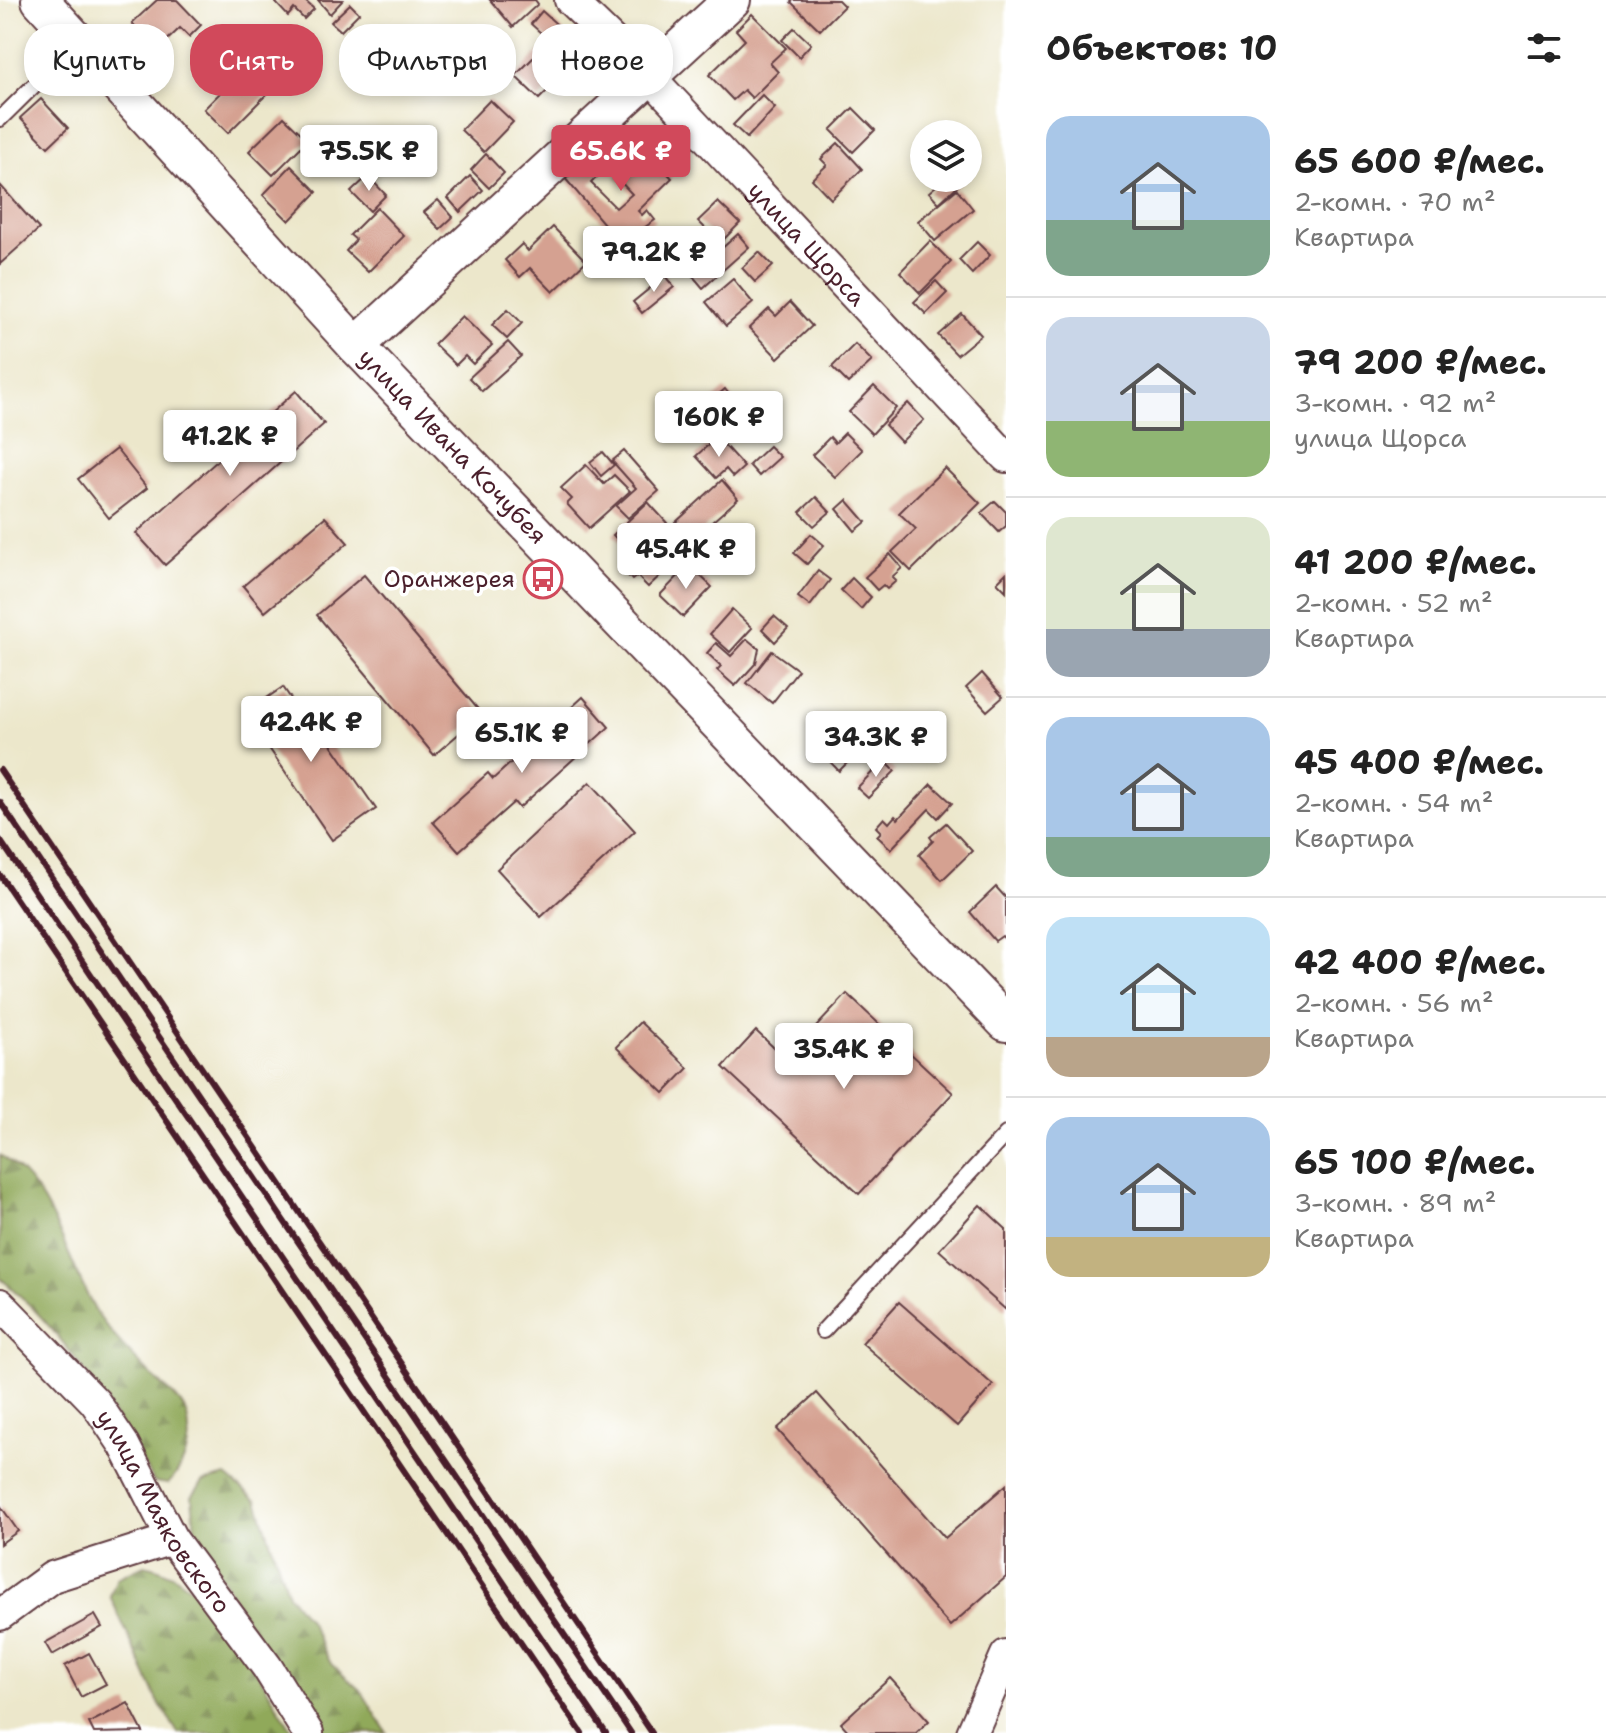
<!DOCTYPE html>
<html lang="ru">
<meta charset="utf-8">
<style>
:root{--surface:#fff;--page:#f2f2f2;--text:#222;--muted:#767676;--line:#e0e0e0;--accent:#d1495b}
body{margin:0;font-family:"Shantell Sans",sans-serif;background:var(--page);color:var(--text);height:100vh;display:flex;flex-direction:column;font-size:30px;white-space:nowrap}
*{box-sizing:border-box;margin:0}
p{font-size:26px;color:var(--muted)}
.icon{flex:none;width:44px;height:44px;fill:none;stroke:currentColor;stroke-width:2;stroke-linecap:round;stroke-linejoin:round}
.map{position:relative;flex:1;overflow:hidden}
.details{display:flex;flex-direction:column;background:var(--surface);width:600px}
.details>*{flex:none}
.guide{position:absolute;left:24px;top:24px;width:760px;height:72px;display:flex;gap:16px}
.tools{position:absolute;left:910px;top:120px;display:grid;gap:16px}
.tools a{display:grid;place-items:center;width:72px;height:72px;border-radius:50%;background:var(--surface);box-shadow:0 4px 12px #0003;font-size:40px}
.price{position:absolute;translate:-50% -68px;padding:0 18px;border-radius:8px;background:#fff;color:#222;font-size:26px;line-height:52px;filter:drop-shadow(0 2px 4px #0008)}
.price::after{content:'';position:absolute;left:50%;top:48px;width:24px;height:18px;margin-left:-12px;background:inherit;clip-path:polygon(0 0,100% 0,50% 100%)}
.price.on{background:var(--accent);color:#fff}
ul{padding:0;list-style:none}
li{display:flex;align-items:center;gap:24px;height:200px;padding:0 40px}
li+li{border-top:2px solid var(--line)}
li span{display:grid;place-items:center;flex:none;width:224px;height:160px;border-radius:24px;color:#555}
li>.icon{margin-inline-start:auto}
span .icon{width:96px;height:96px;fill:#fffc;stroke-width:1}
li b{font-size:34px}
h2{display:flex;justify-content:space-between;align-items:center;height:96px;padding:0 40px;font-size:34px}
.chip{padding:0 28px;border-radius:32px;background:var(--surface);box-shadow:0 4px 12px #0003;font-size:28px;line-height:72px}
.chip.on{background:var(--accent);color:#fff}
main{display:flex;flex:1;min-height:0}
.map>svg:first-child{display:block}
.forest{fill:url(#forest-firs);stroke:#6d6442;stroke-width:2}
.building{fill:#d5a191}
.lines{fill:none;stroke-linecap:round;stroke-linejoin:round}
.service-casing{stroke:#623d43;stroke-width:18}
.minor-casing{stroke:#623d43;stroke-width:34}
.tertiary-casing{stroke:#623d43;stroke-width:40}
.service{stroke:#fff;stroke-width:14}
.minor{stroke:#fff;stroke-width:30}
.tertiary{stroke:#fff;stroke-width:36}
.rail{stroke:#4a1f2b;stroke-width:6}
.labels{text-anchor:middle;stroke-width:7;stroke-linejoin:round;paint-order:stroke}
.street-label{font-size:24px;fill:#4a1f2b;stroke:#fff}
.poi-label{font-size:24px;fill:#4a1f2b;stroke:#fff;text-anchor:end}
</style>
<main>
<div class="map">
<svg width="1006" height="1733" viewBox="0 0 1006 1733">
<defs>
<pattern id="forest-firs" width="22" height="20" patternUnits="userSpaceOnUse" patternTransform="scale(2)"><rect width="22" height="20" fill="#90a95a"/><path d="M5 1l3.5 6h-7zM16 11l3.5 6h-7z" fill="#78894b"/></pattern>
</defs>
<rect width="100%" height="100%" fill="#fff"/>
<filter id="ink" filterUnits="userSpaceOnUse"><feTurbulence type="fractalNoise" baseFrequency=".0125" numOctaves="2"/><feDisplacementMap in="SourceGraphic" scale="16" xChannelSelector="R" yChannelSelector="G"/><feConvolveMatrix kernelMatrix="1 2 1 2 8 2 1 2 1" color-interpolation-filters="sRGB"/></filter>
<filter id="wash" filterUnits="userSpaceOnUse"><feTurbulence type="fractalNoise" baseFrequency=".006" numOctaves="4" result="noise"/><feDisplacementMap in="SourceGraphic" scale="32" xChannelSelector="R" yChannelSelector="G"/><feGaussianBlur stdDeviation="1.8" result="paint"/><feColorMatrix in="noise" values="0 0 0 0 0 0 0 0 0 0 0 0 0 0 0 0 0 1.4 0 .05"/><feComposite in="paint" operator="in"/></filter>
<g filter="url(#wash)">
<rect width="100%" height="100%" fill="#ece7cb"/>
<!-- forest -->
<g class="forest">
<path d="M0,1155C52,1186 66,1259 95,1310C108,1332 133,1356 151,1375C163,1387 182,1399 187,1416C193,1441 185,1467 168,1484L154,1482C111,1409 67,1333 0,1278Z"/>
<polygon points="226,1476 257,1501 288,1594 310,1622 331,1664 362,1692 387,1733 319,1733 239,1607 195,1530 192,1497 203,1482"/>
<path d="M144,1565C213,1576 259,1679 294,1733H178L158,1701L110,1596L117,1578Z"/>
</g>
<g id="blocks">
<!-- building -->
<g class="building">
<polygon points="157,0 177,0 201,25 189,37 180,28 157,50 132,23"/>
<polygon points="279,0 304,0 314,9 304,19 294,9 288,16 276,3"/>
<polygon points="318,0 343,0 330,14"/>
<polygon points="490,0 535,0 538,4 513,27"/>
<polygon points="793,0 838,0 844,6 820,30 791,2"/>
<polygon points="350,4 359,13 341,31 331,22"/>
<polygon points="542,11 564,31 552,43 531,24"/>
<polygon points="752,14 786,48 770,63 778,72 752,98 744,90 733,100 709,75 745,40 736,30"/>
<polygon points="794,28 811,44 799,57 782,40"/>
<polygon points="399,37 411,51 392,69 379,55"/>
<polygon points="547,44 571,67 539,99 515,76"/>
<polygon points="229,55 268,93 228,133 204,109 230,83 224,77 215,86 207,77"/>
<polygon points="762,95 775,108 747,138 733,125"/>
<polygon points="41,99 68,128 48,147 20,118"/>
<polygon points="490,100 513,122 484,152 461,130"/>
<polygon points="853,108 875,130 853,152 831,130"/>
<polygon points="284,117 308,140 273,175 249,151"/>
<polygon points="838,143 862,169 831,199 812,179 827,165 821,159"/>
<polygon points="646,150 672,178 638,211 642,215 647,210 655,220 621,244 564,177 591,154 604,170 591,183 616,208 632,194 616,177"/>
<polygon points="486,154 504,173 489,188 471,170"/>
<polygon points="291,166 317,192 289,221 263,195"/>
<polygon points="368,176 386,195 370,211 351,192"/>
<polygon points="470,176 483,190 460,212 448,198"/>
<polygon points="945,178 966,178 939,203 929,192"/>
<polygon points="0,185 39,229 0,264"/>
<polygon points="957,189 973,209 935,241 918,221"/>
<polygon points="438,200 453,217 440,229 424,212"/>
<polygon points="718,202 740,223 720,243 698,221"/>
<polygon points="377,208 404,236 368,272 346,251 356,240 350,235"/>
<polygon points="553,227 586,261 553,292 530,268 520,277 505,260 522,244 528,251"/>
<polygon points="738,234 749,247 703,288 692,275"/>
<polygon points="930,241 951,262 920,293 900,272"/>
<polygon points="977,242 990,255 972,274 959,260"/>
<polygon points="759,252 773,266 755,282 742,268"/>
<polygon points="665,276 674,287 642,313 633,302"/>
<polygon points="733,279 753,303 726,326 706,302"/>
<polygon points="936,281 947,293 926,314 914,302"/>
<polygon points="790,302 812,326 778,358 749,328 769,309 776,316"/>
<polygon points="508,309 522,323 507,339 492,325"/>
<polygon points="962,314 981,335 957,355 938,335"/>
<polygon points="462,316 492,345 473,364 465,356 456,365 434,344"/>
<polygon points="508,342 521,356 482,391 469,378"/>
<polygon points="855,344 872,361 848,383 832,367"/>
<polygon points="874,386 896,408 872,434 849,412"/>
<polygon points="725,389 733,399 711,418 703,408"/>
<polygon points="296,391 324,424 165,565 136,533"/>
<polygon points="908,403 924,420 901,442 885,425"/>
<polygon points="845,433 862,450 835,477 812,455 830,437 835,443"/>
<polygon points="717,437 744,467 733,477 726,469 716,478 696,456"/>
<polygon points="769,446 780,457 759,476 749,465"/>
<polygon points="116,449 147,488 109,518 78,479"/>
<polygon points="624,451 659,491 628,518 616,506 636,488 612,461"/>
<polygon points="603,452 614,465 601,476 590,462"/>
<polygon points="586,465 604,484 614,475 630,491 589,528 567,504 572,499 561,488"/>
<polygon points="945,468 980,503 911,571 892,552 916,529 899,513"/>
<polygon points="722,480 738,499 687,544 690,547 648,587 637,576 632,580 622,569 646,546 648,549 678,527 675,523"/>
<polygon points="816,497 830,512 814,526 800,512"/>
<polygon points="847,500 866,522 855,531 837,509"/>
<polygon points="995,501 1006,512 1006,526 999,532 981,513"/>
<polygon points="648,502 667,523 632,555 613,535"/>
<polygon points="325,517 348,543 265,612 243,586"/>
<polygon points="811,534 824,545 807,564 794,553"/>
<polygon points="890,554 902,568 892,577 896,581 887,589 883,585 877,590 865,577"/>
<polygon points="689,565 712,587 683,617 660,595"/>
<polygon points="818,571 830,580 810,606 798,597"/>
<polygon points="1006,573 1006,591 997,582"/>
<polygon points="364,575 482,714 434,755 317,615"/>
<polygon points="852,578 871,597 861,609 841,590"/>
<polygon points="732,609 752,628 730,652 710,634"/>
<polygon points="774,616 788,628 775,642 762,629"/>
<polygon points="747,639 759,649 756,663 735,686 717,670 721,666 707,653 716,643 731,656"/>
<polygon points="772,651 798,670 772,703 747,683"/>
<polygon points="982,673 1003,697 987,711 966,688"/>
<polygon points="283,687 309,725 315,721 376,809 332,840 245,713"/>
<polygon points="583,697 609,727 519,808 514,802 459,851 433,822 488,773 493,779"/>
<polygon points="888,718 908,737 887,760 867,741"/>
<polygon points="843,723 865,745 839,771 817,748"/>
<polygon points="884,760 895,771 868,798 857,788"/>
<polygon points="590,782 635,831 541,917 497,869"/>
<polygon points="931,784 952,803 938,818 929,809 891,849 877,836 881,832 876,827 884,818 889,823 895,816 898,819"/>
<polygon points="946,823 972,851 942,880 919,855 933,841 930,837"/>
<polygon points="996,887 1006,898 1006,940 1002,936 995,941 970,912"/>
<polygon points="847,994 953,1093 859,1194 723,1067 756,1031 786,1059"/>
<polygon points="640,1022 688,1068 664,1093 616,1047"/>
<polygon points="980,1205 1006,1229 1006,1310 939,1250"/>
<polygon points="899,1302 993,1385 957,1426 862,1343"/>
<polygon points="817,1393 945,1538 1006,1485 1006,1577 950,1626 777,1429"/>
<polygon points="0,1505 18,1531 0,1544"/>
<polygon points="95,1615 102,1627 52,1655 45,1643"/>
<polygon points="89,1653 106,1684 81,1697 65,1666"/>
<polygon points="890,1678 929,1721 916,1733 850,1733 841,1723"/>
<polygon points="128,1703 143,1732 94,1733 89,1723"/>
</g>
</g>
</g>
<g filter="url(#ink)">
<use href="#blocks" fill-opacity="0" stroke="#623d43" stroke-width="2"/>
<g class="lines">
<!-- service casing -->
<g class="service-casing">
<g id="service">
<polyline points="0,119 78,42"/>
<polyline points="823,1331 1006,1134"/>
</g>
</g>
<!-- minor casing -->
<g class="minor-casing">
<g id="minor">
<path id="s1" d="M570,0L651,78L1006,457"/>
<path id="s2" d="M0,1304L95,1402L124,1445L172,1539L267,1667L308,1733"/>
<polyline points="0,1615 52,1577 172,1539"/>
<polyline points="972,1733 1006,1655"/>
</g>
</g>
<!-- tertiary casing -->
<g class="tertiary-casing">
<g id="tertiary">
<path id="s3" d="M40,0L356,346L1006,1023"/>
<polyline points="356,346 732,0"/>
</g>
</g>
<!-- service -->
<use href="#service" class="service"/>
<!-- minor -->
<use href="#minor" class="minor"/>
<!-- tertiary -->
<use href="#tertiary" class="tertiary"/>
<!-- rail -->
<g class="rail">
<polyline points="0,770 652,1733"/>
<polyline points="0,802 631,1733"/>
<polyline points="0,840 606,1733"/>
<polyline points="0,875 582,1733"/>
</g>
</g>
</g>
<!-- icons -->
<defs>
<g id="bus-ring" transform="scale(2)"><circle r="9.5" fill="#fff" stroke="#d1495b" stroke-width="1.5"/><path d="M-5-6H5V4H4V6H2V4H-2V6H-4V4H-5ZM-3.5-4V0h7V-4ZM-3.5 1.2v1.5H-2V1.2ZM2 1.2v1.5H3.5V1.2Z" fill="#d1495b"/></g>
</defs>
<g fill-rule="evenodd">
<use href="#bus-ring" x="543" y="579"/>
</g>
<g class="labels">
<!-- street labels -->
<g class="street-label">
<text dy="8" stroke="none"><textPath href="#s1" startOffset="340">улица Щорса</textPath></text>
<text dy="8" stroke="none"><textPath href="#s3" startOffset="608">улица Ивана Кочубея</textPath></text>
<text dy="8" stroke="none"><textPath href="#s2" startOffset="266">улица Маяковского</textPath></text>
</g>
<!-- poi labels -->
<g class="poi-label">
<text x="515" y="587">Оранжерея</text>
</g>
</g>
</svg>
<div class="tools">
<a><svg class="icon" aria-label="layers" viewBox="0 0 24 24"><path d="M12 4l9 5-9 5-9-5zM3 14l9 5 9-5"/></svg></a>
</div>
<b class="price" style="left:369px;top:193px">75.5K ₽</b>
<b class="price on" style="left:621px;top:193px">65.6K ₽</b>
<b class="price" style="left:654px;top:294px">79.2K ₽</b>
<b class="price" style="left:719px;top:459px">160K ₽</b>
<b class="price" style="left:230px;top:478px">41.2K ₽</b>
<b class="price" style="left:686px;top:591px">45.4K ₽</b>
<b class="price" style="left:311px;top:764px">42.4K ₽</b>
<b class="price" style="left:522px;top:775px">65.1K ₽</b>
<b class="price" style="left:876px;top:779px">34.3K ₽</b>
<b class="price" style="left:844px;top:1091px">35.4K ₽</b>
<div class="guide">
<a class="chip">Купить</a>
<a class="chip on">Снять</a>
<a class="chip">Фильтры</a>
<a class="chip">Новое</a>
</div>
</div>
<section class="details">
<h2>Объектов: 10<svg class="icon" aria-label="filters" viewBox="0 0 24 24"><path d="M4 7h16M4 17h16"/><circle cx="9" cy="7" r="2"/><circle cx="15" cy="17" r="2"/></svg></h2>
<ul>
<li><span style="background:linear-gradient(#a9c7e8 65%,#7fa58c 0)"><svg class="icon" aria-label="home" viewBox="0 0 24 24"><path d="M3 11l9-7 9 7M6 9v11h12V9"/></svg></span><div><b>65 600 ₽/мес.</b><p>2-комн. · 70 m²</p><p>Квартира</p></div></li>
<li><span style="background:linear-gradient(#c9d6e8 65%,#8fb573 0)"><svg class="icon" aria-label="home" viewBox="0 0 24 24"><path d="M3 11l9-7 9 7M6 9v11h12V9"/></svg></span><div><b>79 200 ₽/мес.</b><p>3-комн. · 92 m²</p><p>улица Щорса</p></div></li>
<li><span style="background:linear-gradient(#dfe7d0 70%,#9aa5b1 0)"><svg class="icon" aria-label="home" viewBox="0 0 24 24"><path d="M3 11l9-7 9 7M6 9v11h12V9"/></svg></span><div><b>41 200 ₽/мес.</b><p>2-комн. · 52 m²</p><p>Квартира</p></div></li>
<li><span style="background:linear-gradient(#a9c7e8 75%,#7fa58c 0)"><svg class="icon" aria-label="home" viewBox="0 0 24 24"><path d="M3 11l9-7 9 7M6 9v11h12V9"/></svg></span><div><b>45 400 ₽/мес.</b><p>2-комн. · 54 m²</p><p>Квартира</p></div></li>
<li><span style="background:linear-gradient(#bfe0f5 75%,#b9a48a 0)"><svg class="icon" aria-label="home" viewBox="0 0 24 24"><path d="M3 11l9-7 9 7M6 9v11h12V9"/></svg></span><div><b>42 400 ₽/мес.</b><p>2-комн. · 56 m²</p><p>Квартира</p></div></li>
<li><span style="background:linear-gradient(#a9c7e8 75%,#c2b280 0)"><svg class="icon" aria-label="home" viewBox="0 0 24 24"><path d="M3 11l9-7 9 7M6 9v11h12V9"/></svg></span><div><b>65 100 ₽/мес.</b><p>3-комн. · 89 m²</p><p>Квартира</p></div></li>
</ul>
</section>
</main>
